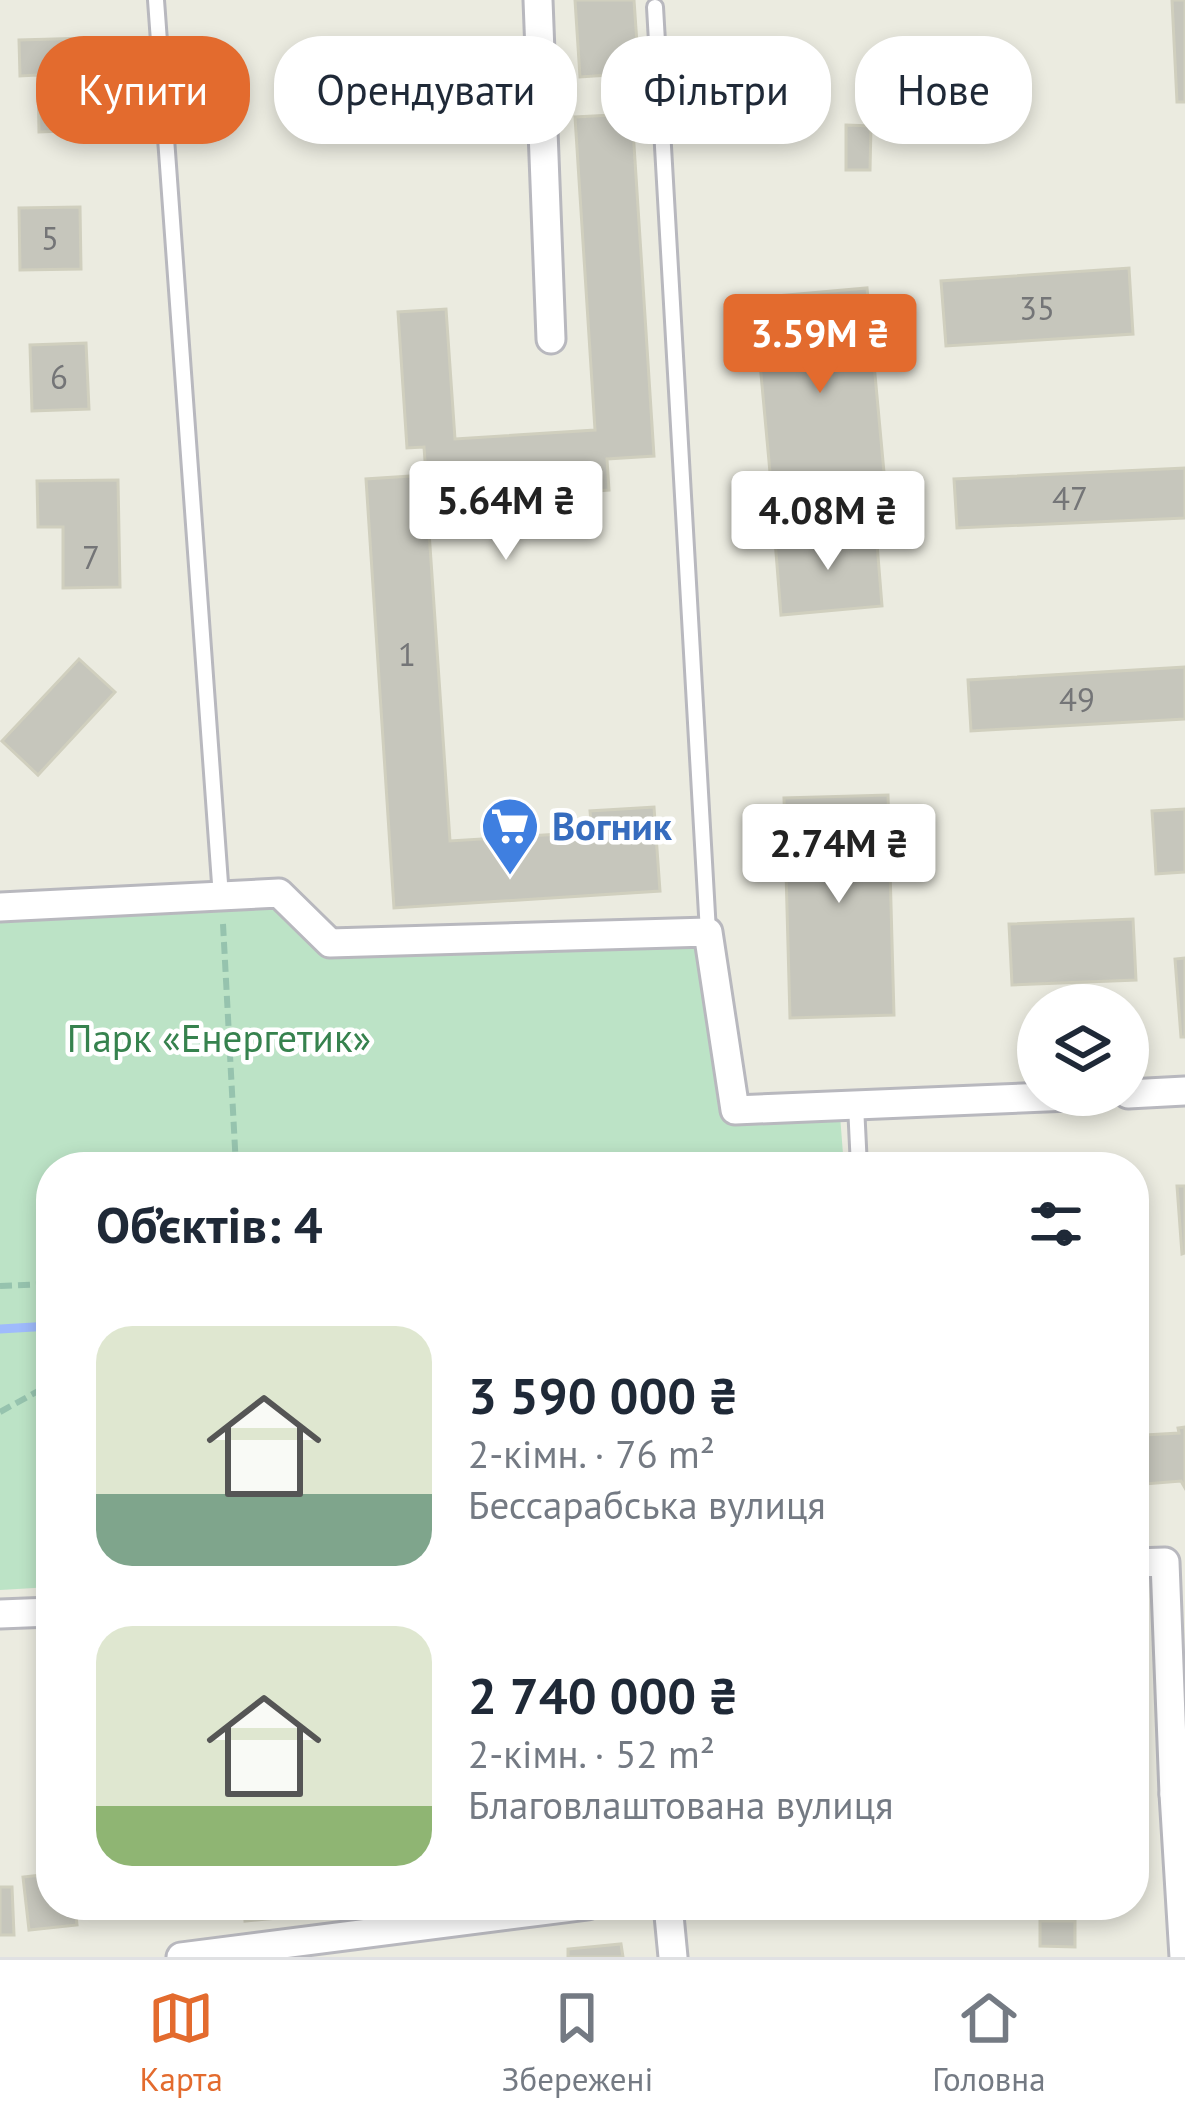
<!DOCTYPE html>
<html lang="uk">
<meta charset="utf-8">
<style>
:root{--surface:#fff;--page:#f6f6f7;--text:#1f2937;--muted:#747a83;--line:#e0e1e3;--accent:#e36b2e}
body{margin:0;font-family:"PT Sans",sans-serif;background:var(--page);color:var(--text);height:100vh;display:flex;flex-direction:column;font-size:45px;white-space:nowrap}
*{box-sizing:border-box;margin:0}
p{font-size:39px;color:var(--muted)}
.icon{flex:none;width:66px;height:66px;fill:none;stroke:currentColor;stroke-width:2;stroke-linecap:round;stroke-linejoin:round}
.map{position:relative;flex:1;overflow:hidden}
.sheet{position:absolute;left:36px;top:1152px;width:1113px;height:768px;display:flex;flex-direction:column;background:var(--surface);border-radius:48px;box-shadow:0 6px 18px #0003}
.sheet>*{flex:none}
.guide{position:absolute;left:36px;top:36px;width:1113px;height:108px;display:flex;gap:24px}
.controls{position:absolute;left:1017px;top:984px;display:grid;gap:24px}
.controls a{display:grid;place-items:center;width:132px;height:132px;border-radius:50%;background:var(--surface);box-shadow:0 6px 18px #0003;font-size:60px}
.price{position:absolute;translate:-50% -102px;padding:0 27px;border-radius:12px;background:#fff;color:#222;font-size:39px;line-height:78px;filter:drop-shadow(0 3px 6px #0008)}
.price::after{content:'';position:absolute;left:50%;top:72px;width:36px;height:27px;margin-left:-18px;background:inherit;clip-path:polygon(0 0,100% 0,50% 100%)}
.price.current{background:var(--accent);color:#fff}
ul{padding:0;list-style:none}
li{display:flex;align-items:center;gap:36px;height:300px;padding:0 60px}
li span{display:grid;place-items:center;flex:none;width:336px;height:240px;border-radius:36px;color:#555}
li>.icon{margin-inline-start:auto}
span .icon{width:144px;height:144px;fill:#fffc;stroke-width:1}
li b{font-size:51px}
h2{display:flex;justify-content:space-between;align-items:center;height:144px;padding:0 60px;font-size:51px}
.tag{padding:0 42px;border-radius:48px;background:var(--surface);box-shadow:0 6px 18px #0003;font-size:42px;line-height:108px}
.tag.current{background:var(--accent);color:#fff}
.tab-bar{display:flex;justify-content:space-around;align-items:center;height:168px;border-top:3px solid var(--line);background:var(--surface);font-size:33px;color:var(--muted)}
.tab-bar a{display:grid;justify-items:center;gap:6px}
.tab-bar .current{color:var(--accent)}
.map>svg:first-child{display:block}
.green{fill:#bce3c6}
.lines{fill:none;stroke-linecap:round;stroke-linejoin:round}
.stream{stroke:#9fbbfc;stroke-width:9}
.building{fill:#c6c6bc;stroke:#d0cfbe;stroke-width:3}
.lane-casing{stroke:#b8b8be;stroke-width:20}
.street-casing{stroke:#b8b8be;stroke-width:33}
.path{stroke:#96c3ae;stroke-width:6;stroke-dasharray:12 6;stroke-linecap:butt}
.lane{stroke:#fff;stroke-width:14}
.street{stroke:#fff;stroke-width:27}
.labels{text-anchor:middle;stroke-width:9;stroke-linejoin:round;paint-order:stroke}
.number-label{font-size:33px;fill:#747577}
.shop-label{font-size:39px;font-weight:bold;fill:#366cbe;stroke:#fff;text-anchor:start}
.park-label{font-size:39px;fill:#36824e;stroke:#fff}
</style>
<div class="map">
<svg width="1185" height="1957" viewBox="0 0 1185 1957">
<rect width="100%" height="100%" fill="#ebebe0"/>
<!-- green -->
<polygon class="green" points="274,904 325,950 700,941 728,1118 840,1115 844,1167 51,1167 51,1587 0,1590 0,917"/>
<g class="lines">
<!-- stream -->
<polyline class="stream" points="0,1329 51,1326"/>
</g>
<!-- building -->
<g class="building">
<polygon points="575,0 634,0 639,73 580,77"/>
<polygon points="1172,0 1185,0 1185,102 1177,102"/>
<polygon points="89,38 92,130 39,132 38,75 20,76 19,40"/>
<polygon points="632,114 654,456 607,459 609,490 427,502 450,841 592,832 590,811 654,807 660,891 394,908 366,479 426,475 424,447 407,448 398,312 446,309 455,439 595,430 575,117"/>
<polygon points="846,125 871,126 870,170 846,170"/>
<polygon points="80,207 81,269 20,270 19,208"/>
<polygon points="1129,268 1133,334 946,346 941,281"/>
<polygon points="867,288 886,494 773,505 754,298"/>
<polygon points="86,343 89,409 32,411 30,345"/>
<polygon points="1185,468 1185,518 957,528 954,479"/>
<polygon points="118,480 120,587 63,588 63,527 38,527 37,481"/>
<polygon points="876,531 882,606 781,615 775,540"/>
<polygon points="79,659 115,692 38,775 2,741"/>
<polygon points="1185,667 1185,719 971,731 968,680"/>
<polygon points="888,795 894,1015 790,1018 784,798"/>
<polygon points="1185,809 1185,872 1156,874 1152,811"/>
<polygon points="1133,919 1136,980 1012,985 1009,924"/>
<polygon points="1185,958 1185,1037 1181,1037 1175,959"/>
<polygon points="1177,1186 1185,1186 1185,1253 1182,1254"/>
<polygon points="1185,1427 1185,1488 1181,1481 1144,1484 1145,1490 1134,1491 1134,1430 1145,1429 1145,1435 1179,1433 1178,1428"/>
<polygon points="41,1687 51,1687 51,1737 41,1738"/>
<polygon points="51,1874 51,1905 75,1905 77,1925 29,1930 23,1877"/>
<polygon points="0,1887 12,1887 14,1935 0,1935"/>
<polygon points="244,1905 289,1905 290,1917 245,1921"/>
<polygon points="299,1905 348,1905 349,1912 300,1917"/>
<polygon points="1040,1921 1075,1921 1075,1947 1040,1946"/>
<polygon points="621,1944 623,1957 568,1957 568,1949"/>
</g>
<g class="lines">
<!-- lane casing -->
<g class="lane-casing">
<g id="lane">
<polyline points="156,0 221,897"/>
<polyline points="655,7 708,932"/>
<polyline points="856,1105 859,1167"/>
</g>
</g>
<!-- street casing -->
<g class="street-casing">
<g id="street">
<polyline points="538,0 551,339"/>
<polyline points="0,907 279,893 330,943 708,932 735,1110 1095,1095"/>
<polyline points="1128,1094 1185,1091"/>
<polyline points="1134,1563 1165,1562 1174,1794 1185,1793"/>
<polyline points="0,1614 51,1612"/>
<polyline points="1174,1794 1184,1957"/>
<polyline points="668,1905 673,1957"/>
<polyline points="181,1957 588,1905"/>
</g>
</g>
<!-- path -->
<g class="path">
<polyline points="223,924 236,1167"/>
<polyline points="0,1286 51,1284"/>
<polyline points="0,1412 51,1384"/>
</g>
<!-- lane -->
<use href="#lane" class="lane"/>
<!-- street -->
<use href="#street" class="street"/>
</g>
<!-- icons -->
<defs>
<g id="supermarket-pin" transform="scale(3)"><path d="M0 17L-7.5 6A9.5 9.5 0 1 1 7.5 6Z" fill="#3f7fe0" stroke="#fff"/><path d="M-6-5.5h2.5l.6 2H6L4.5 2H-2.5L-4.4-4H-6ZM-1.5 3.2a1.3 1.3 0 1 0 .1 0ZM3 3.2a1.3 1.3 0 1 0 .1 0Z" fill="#fff"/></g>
</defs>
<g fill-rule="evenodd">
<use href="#supermarket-pin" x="510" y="826"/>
</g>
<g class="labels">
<!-- number labels -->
<g class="number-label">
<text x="50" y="250">5</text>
<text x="1037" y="320">35</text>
<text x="59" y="389">6</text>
<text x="1070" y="510">47</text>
<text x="91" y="569">7</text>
<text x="407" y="666">1</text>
<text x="1077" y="711">49</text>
</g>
<!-- shop labels -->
<g class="shop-label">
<text x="552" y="840">Вогник</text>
</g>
<!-- park labels -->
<g class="park-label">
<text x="219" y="1052">Парк «Енергетик»</text>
</g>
</g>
</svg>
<div class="controls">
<a><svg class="icon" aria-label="layers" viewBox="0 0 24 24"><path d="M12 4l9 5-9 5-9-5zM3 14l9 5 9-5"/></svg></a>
</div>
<b class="price current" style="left:820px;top:396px">3.59M ₴</b>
<b class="price" style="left:506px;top:563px">5.64M ₴</b>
<b class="price" style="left:828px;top:573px">4.08M ₴</b>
<b class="price" style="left:839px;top:906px">2.74M ₴</b>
<div class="guide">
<a class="tag current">Купити</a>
<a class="tag">Орендувати</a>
<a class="tag">Фільтри</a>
<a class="tag">Нове</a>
</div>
<section class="sheet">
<h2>Об’єктів: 4<svg class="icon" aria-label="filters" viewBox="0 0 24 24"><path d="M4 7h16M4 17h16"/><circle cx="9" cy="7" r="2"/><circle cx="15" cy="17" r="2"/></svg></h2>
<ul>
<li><span style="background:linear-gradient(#dfe7d0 70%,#7fa58c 0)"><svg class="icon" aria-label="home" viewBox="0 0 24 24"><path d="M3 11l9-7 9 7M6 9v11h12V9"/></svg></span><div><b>3 590 000 ₴</b><p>2-кімн. · 76 m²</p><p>Бессарабська вулиця</p></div></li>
<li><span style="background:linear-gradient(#dfe7d0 75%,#8fb573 0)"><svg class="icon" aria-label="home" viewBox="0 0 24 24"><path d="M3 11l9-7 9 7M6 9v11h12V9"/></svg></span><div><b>2 740 000 ₴</b><p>2-кімн. · 52 m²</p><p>Благовлаштована вулиця</p></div></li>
</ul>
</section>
</div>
<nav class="tab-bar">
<a class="current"><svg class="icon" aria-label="map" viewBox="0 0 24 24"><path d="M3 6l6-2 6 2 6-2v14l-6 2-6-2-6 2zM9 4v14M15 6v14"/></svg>Карта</a>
<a><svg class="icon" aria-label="saved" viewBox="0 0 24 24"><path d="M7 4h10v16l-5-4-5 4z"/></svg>Збережені</a>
<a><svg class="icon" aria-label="home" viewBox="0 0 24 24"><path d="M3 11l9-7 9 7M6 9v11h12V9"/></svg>Головна</a>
</nav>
